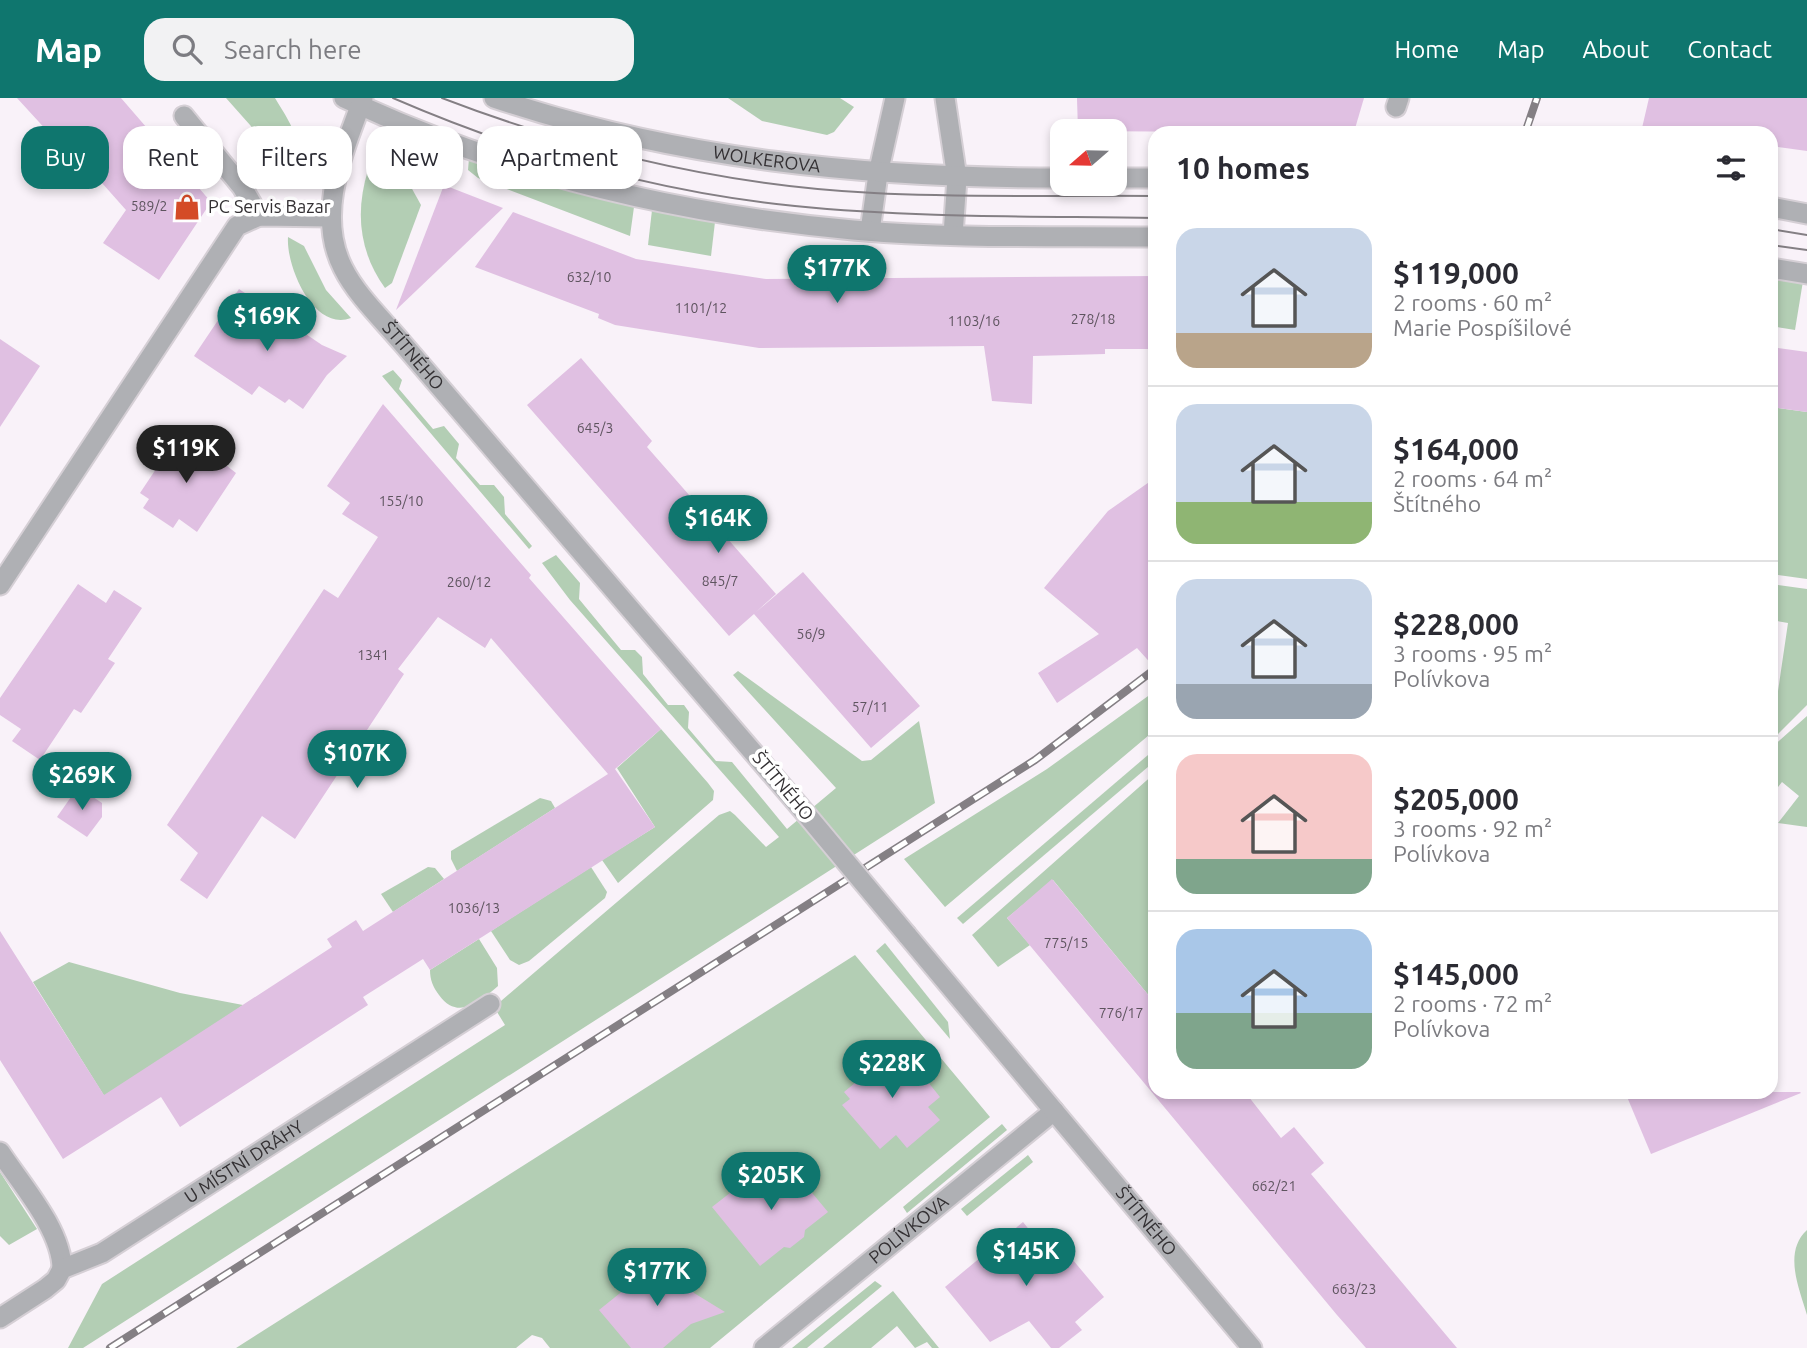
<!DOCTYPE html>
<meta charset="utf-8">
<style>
:root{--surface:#fff;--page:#f2f2f3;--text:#2b2b33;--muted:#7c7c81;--line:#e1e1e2;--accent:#0f766e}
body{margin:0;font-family:Ubuntu,sans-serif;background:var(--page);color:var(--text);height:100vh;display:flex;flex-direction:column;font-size:26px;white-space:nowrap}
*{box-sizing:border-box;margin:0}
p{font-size:23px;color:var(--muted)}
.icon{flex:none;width:38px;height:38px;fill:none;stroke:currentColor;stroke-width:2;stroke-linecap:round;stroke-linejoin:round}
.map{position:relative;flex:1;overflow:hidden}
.drawer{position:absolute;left:1148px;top:28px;width:630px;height:973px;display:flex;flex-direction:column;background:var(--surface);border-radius:21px;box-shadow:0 4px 10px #0003}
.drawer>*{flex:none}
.banner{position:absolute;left:21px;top:28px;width:665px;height:63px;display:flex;gap:14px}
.needle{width:46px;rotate:250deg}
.buttons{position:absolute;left:1050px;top:21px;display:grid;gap:14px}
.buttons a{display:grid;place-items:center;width:77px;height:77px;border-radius:14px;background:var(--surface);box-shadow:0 4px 10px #0003;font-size:35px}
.price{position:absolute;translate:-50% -60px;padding:0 16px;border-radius:24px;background:var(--accent);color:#fff;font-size:23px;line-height:46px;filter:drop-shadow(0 2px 4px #0008)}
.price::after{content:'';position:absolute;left:50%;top:42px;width:21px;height:16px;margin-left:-10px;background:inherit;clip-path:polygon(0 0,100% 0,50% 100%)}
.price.active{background:#222;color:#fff}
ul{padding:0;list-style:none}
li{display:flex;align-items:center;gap:21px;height:175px;padding:0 28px}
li+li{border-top:2px solid var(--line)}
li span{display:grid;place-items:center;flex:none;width:196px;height:140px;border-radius:21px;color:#555}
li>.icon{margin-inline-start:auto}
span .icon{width:84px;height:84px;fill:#fffc;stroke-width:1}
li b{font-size:30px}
h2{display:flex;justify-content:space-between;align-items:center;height:84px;padding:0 28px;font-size:30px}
.chip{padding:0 24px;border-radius:21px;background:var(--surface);box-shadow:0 4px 10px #0003;font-size:24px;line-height:63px}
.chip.active{background:var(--accent);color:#fff}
header{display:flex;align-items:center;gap:42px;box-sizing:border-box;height:98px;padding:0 35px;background:var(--accent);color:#fff}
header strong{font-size:33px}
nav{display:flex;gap:38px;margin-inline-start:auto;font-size:24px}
.search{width:490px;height:63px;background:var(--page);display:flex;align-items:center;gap:18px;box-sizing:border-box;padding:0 24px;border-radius:21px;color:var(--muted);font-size:26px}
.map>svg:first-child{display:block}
.green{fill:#b3ceb4}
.building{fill:#e0c0e2}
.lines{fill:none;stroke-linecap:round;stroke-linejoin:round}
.minor-casing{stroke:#d5cfd5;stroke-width:23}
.tertiary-casing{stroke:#d5cfd5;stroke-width:23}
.minor{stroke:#afb0b4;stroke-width:19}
.tertiary{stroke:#afb0b4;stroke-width:19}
.tram{stroke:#847f84;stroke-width:2}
.rail-casing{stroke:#847f84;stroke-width:8}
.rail{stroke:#fff;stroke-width:5;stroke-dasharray:16;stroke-linecap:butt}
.tertiary-bridge-casing{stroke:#d5cfd5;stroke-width:23;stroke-linecap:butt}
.tertiary-bridge{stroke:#afb0b4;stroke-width:19}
.labels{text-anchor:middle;stroke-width:7;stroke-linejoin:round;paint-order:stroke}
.number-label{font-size:14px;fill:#5e545f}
.street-label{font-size:18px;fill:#333033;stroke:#fff}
.poi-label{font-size:18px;fill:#333033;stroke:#fff;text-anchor:start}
</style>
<header>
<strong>Map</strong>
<div class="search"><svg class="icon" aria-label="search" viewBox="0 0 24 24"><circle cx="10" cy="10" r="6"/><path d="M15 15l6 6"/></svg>Search here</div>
<nav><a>Home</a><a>Map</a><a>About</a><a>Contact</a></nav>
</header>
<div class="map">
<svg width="1807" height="1250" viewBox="0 0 1807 1250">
<rect width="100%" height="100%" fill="#f9f2f9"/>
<!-- green -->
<g class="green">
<path d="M226,0H275C295,33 304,43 289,82L280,84L263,66L275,55Z"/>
<polygon points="728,0 840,0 854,9 834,34 827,37 762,23"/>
<polygon points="469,60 546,86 634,109 630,138 478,80 468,72"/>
<path d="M368,72L411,89L421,107L392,185L385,190C359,154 355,114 368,72Z"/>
<polygon points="652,112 715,124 711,158 648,147"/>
<path d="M288,139L304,148L326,192L351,220C314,234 286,169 288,139Z"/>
<polygon points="1771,178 1803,183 1795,232 1771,228"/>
<polygon points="393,272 402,282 399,291 433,331 444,328 459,346 456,360 480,387 494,387 504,399 505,416 532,448 529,451 382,278"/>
<polygon points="1771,309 1807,314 1807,481 1771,476"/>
<polygon points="556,457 580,485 579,501 621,552 635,552 642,559 643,576 668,607 684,607 689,614 688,630 716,663 732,664 787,731 836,690 733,577 738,573 862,663 871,662 919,623 935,705 83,1250 68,1250 102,1186 505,927 494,909 719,717 730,713 735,717 766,749 779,739 570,502 542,465"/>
<polygon points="1771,486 1807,491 1807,607 1774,640 1771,640 1771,593 1778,593 1788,525 1771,522"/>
<polygon points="1155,593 1155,632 945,809 904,761 1047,671"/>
<polygon points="1807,618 1807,729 1778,725 1799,698 1782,684 1771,698 1771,650"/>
<polygon points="661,631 708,685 714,693 713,702 618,785 602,762 655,729 617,670"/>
<polygon points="1155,651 1155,663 963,826 957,820"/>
<polygon points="1155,675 1155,905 1053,782 1007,820 1030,847 998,869 972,837"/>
<polygon points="540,700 551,703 555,710 457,773 451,761 451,753"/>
<polygon points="428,769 435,770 444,781 393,814 381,796"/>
<polygon points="591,769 607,794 605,800 529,863 519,867 510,862 491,833"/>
<path d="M479,841L497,870L498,888C479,904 458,923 439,897C433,889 430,882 430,872Z"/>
<polygon points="885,845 948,924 950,941 876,853"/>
<polygon points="855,857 990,1019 710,1250 550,1250 542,1240 532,1237 516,1250 236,1250"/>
<polygon points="69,864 180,895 243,907 108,1004 33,884"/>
<polygon points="1002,1026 1007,1032 907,1115 903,1109"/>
<polygon points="1028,1057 1033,1064 967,1118 961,1111"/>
<polygon points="0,1074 37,1131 9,1147 0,1138"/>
<path d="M1807,1132V1217C1799,1190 1783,1154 1807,1132Z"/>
<polygon points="875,1183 882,1188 807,1250 792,1250"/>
<polygon points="893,1193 939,1250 932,1250 927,1244 915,1250 897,1228 871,1250 823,1250"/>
</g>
<!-- building -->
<g class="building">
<polygon points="17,0 121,0 211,104 159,182 103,145 126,112 86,67 82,71"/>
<polygon points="1077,0 1364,0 1354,34 1225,34 1078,33"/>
<polygon points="1649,0 1807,0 1807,53 1771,48 1771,35 1678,35 1642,30"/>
<polygon points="444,87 503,110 396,212"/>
<polygon points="513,114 636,161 766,181 1155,178 1154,251 1105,251 1105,256 1033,258 1032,306 992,303 984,248 759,250 615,227 598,220 599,216 475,169"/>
<polygon points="239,191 322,247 347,258 327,277 303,311 289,301 285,305 259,288 252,297 194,258"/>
<polygon points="0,241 40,268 0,329"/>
<polygon points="1771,249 1807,254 1807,314 1771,309"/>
<polygon points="581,260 652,343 647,349 776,496 756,514 803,474 920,608 871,650 754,516 729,538 527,307"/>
<polygon points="383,306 531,477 529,480 661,631 615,671 655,729 430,872 423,861 363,899 368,907 180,1029 161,999 63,1061 0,962 0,833 104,997 332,849 327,841 356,822 363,833 608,676 491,540 485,550 438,519 398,571 404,576 295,741 262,718 207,801 180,782 198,755 167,727 324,491 338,500 378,439 342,416 350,405 327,388"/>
<polygon points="178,338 195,343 236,375 197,434 179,421 173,430 143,410 149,401 140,395"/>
<polygon points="1155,380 1155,570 1137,550 1057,605 1038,575 1099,536 1044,490 1108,413"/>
<polygon points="78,486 106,505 114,492 142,510 108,561 115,565 81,615 74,611 40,662 12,643 21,631 0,617 0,600"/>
<polygon points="78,689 102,705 102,719 87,739 57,719"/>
<polygon points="1052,781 1155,905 1155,994 1245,994 1281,1040 1294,1029 1324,1065 1311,1076 1457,1250 1366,1250 1337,1217 1007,820"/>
<polygon points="883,949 912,964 940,999 928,1009 940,1022 907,1050 896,1037 880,1051 842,1007 850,1001 844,994 867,975 872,957"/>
<polygon points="1625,994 1800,994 1801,995 1651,1056"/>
<polygon points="783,1060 828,1114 805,1132 804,1139 790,1150 784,1149 760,1168 712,1109 744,1084 748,1089"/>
<polygon points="1023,1124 1035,1139 1046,1130 1104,1199 1075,1224 1082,1232 1059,1250 1051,1250 1029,1223 990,1244 945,1189"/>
<polygon points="665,1159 694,1195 725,1214 691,1226 663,1250 631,1250 599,1212"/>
</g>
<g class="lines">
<!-- minor casing -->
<g class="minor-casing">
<g id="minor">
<polyline points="945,0 957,80 953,137"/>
<polyline points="1396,9 1399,0"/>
<polyline points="184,18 242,89 259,118"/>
<polyline points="870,133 878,76 895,0"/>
<polyline points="0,487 237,128 259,118 331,119"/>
<path d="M0,1054C21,1086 62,1132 62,1171"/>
<path id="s1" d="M0,1220L45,1191L56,1182L62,1171L102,1155L490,906"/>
<path id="s2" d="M764,1250L1054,1013"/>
</g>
</g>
<!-- tertiary casing -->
<g class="tertiary-casing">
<g id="tertiary">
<path d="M344,0C505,76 676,116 853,132C953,141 1055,138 1155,139"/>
<path id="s3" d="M363,0C344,53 315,115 343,170C357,198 383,222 403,246L806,716"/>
<path id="s4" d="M494,0C678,62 869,80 1062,80"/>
<polyline points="1115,80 1155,80"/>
<polyline points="1771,109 1807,116"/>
<polyline points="1771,170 1807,176"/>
<path id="s5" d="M907,837L1252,1250"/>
</g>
</g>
<!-- minor -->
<use href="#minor" class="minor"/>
<!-- tertiary -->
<use href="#tertiary" class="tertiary"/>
<!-- tram -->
<g class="tram">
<path d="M393,0C520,55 657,94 795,108C915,120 1035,118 1155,120"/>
<path d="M442,0C580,53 727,88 874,95C968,100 1062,97 1155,98"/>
<polyline points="1771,131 1807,137"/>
<polyline points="1771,147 1807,152"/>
</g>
<!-- rail casing -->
<g class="rail-casing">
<g id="rail">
<polyline points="1525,35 1537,0"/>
<polyline points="110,1250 1035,662 1155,571"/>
</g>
</g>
<!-- rail -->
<use href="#rail" class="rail"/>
<!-- tertiary-bridge casing -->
<g class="tertiary-bridge-casing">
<polyline id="tertiary-bridge" points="806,716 907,837"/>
</g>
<!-- tertiary-bridge -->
<use href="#tertiary-bridge" class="tertiary-bridge"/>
</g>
<!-- icons -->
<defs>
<g id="shop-bare" transform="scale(2.1)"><path d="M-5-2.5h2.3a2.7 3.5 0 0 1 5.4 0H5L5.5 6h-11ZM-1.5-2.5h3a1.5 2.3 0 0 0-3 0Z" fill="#d44b27" stroke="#fff" stroke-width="2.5" paint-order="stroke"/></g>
</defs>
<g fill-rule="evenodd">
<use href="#shop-bare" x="187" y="109"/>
</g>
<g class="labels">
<!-- number labels -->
<g class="number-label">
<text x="149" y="113">589/2</text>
<text x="589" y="184">632/10</text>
<text x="701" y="215">1101/12</text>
<text x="1093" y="226">278/18</text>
<text x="974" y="228">1103/16</text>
<text x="595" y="335">645/3</text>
<text x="401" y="408">155/10</text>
<text x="720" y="488">845/7</text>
<text x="469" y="489">260/12</text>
<text x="811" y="541">56/9</text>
<text x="373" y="562">1341</text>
<text x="870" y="614">57/11</text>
<text x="474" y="815">1036/13</text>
<text x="1066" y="850">775/15</text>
<text x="1121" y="920">776/17</text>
<text x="1274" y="1093">662/21</text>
<text x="1354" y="1196">663/23</text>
</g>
<!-- street labels -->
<g class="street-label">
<text dy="6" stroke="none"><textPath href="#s4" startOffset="280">WOLKEROVA</textPath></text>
<text dy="6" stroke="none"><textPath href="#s3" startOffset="289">ŠTÍTNÉHO</textPath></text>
<text transform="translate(783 688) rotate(50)" y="6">ŠTÍTNÉHO</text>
<text dy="6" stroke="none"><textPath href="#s1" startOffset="292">U MÍSTNÍ DRÁHY</textPath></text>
<text dy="6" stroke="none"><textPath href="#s5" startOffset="373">ŠTÍTNÉHO</textPath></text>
<text dy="6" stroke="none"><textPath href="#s2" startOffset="187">POLÍVKOVA</textPath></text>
</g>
<!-- poi labels -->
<g class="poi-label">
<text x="208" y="115">PC Servis Bazar</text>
</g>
</g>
</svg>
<div class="buttons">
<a><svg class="needle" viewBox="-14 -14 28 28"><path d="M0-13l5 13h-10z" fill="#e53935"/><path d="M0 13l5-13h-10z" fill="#7c7c81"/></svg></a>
</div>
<b class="price" style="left:837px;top:207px">$177K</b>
<b class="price" style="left:267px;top:255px">$169K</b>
<b class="price active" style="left:186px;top:387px">$119K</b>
<b class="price" style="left:718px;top:457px">$164K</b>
<b class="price" style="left:357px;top:692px">$107K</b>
<b class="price" style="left:82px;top:714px">$269K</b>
<b class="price" style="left:892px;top:1002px">$228K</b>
<b class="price" style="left:771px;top:1114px">$205K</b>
<b class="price" style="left:1026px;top:1190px">$145K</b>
<b class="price" style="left:657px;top:1210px">$177K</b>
<div class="banner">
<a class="chip active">Buy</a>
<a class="chip">Rent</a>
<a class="chip">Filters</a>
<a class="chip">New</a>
<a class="chip">Apartment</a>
</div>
<section class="drawer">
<h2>10 homes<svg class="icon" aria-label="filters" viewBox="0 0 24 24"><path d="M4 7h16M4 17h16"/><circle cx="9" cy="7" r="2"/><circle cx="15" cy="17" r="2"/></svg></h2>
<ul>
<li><span style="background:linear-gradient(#c9d6e8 75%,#b9a48a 0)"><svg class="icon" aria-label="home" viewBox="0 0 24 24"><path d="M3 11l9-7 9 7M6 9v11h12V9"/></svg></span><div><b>$119,000</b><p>2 rooms · 60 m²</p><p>Marie Pospíšilové</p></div></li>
<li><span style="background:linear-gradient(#c9d6e8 70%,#8fb573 0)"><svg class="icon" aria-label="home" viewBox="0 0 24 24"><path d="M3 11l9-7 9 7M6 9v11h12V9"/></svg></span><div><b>$164,000</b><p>2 rooms · 64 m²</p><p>Štítného</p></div></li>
<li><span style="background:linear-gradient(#c9d6e8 75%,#9aa5b1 0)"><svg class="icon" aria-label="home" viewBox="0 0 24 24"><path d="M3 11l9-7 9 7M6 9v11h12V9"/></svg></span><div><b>$228,000</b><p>3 rooms · 95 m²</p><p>Polívkova</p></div></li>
<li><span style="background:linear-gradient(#f6c9c9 75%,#7fa58c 0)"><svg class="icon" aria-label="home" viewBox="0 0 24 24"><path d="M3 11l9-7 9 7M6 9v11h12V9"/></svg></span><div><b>$205,000</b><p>3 rooms · 92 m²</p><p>Polívkova</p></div></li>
<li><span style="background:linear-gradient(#a9c7e8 60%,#7fa58c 0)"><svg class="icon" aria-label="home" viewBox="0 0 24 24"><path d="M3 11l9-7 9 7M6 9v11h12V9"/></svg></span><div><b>$145,000</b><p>2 rooms · 72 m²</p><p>Polívkova</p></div></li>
</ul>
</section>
</div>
